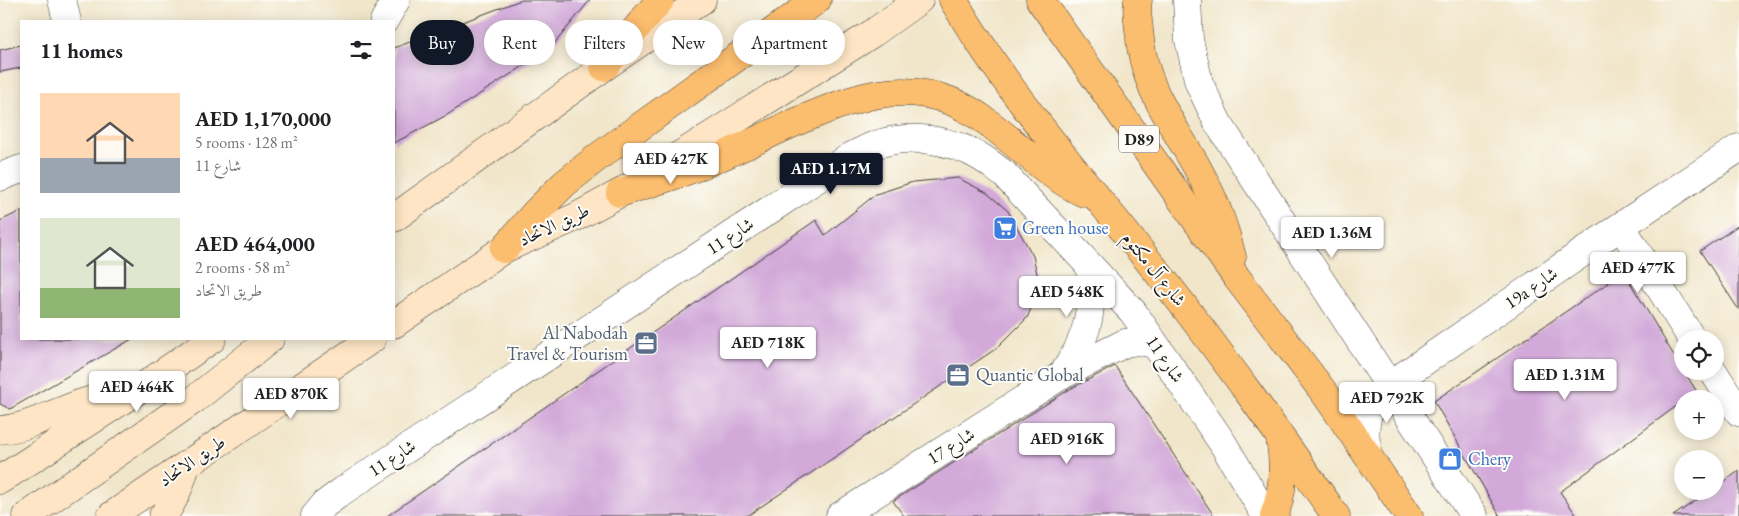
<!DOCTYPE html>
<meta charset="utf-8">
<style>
:root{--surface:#fff;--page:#f6f6f6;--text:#202124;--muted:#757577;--accent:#111827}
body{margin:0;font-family:"EB Garamond",Amiri,serif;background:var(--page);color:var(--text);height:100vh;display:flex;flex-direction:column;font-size:19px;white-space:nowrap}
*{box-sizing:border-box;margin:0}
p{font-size:16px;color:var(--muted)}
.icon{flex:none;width:28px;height:28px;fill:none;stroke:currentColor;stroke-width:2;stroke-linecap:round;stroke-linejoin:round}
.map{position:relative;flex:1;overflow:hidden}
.details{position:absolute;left:20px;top:20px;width:375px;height:320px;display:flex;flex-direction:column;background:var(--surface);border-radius:0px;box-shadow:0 2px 12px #0003}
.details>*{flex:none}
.guide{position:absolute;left:410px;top:20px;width:475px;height:45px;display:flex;gap:10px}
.buttons{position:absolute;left:1674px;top:330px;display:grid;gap:10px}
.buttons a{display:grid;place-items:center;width:50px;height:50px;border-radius:50%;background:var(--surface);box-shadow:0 2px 12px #0003;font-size:25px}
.price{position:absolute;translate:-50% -42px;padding:0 11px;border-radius:5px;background:#fff;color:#222;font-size:16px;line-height:32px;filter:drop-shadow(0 1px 2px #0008)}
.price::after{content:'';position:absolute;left:50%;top:30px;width:15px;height:11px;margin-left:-8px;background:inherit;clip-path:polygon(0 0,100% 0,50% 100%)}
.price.selected{background:var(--accent);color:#fff}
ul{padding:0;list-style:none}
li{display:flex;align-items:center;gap:15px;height:125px;padding:0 20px}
li span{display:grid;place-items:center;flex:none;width:140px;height:100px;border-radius:0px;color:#555}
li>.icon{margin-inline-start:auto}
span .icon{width:60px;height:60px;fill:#fffc;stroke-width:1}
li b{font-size:21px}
h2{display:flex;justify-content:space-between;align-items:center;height:60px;padding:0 20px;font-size:21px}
.pill{padding:0 18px;border-radius:22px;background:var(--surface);box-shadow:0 2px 12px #0003;font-size:18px;line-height:45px}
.pill.selected{background:var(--accent);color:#fff}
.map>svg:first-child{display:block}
.building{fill:#d2a9d9}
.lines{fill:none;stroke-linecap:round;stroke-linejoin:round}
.street-casing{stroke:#3c3a36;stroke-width:29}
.secondary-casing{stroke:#3c3a36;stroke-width:29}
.primary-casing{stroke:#3c3a36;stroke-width:29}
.street{stroke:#fff;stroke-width:28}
.secondary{stroke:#fde5c5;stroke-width:28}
.primary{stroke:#fbbd6e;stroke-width:28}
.labels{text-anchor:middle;stroke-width:4;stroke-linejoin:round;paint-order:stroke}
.shield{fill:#fdfcf7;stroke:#605f5e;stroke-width:1}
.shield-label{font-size:16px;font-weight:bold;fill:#1c1c1c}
.street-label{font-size:18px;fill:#1c1c1c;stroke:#fdfcf7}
.shop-label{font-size:18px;fill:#366cbe;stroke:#fdfcf7;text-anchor:start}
.service-label{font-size:18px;fill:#4e5e75;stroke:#fdfcf7;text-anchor:end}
</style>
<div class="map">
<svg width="1739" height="516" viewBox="0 0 1739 516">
<rect width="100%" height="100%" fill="#fdfcf7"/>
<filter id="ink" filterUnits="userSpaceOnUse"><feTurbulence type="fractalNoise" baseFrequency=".02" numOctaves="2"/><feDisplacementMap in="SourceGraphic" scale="10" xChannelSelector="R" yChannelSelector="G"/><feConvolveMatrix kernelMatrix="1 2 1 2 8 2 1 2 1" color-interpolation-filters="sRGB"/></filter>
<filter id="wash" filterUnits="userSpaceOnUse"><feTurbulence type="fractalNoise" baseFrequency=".0096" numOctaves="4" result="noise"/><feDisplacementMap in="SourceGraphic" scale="20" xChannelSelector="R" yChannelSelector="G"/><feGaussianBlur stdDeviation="1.12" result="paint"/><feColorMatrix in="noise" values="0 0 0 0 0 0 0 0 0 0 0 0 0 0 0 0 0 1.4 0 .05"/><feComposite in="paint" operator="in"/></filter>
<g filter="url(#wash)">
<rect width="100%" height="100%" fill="#f1e6ca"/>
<g id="blocks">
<!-- building -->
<g class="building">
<polygon points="521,0 590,0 550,49 447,115 394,143 394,48"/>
<polygon points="21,45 21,68 0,72 0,50"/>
<polygon points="958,178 987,193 1008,211 1033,256 1038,278 1035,299 1027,318 997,348 747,516 387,516 816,220 825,235 876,194 913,182"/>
<polygon points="21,211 21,339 132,339 10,409 0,404 0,221"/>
<polygon points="1739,225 1739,310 1700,251"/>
<polygon points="1624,272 1682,369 1682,371 1684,371 1697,392 1687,399 1682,399 1682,402 1560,492 1577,516 1500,516 1434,401"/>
<polygon points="1115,366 1214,516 904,516 893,501 1070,389"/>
<polygon points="1739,471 1739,516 1673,516 1710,491 1715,491 1715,488"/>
</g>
</g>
</g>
<g filter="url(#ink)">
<use href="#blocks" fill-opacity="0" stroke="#3c3a36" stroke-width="1"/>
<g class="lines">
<!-- street casing -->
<g class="street-casing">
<g id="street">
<polyline points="62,0 67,21"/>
<polyline points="1187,0 1189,40 1199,83 1218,123 1474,516"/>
<polyline points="384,21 396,0"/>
<polyline points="0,177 21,169"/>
<polyline points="1621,226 1692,339"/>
<polyline points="1713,371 1739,412"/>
<path d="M1062,375C1089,337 1093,312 1090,266"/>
<path d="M1368,455C1362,424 1365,407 1390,385L1621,226L1739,148"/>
<path d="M315,516L325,504L344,490L850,157C858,153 867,148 875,145C909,133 952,139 982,158C990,163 997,169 1004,174L1133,312L1222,442L1266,516"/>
<polyline points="840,516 1062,375 1125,343 1139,341 1154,344"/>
</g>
</g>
<!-- secondary casing -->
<g class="secondary-casing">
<g id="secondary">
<polyline points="394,218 604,67 702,0"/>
<polyline points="394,324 504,249 576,217 620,193 873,33 919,0"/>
<path d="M0,430C26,428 47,416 71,407C86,401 102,397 117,394"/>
<polyline points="0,480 138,390 212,339"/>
<polyline points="27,516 195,399 270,339"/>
<polyline points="111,516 372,339"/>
<path d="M163,516C175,500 181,484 186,465"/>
</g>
</g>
<!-- primary casing -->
<g class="primary-casing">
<g id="primary">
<path d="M953,0C1013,102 1089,185 1162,278C1223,355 1280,436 1336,516"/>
<polyline points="1040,0 1237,278 1326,395 1409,516"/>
<path d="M1138,0C1136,10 1138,20 1139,30C1143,86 1168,116 1194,162C1211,191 1224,224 1232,257"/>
<polyline points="604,67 660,0"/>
<path d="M620,193C646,184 674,177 699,166C734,152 768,134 803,119C853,98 900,80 953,102C1003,124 1035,171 1084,193"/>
<polyline points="504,249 535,213 564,184 599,156 817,0"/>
<path d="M1274,516C1284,490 1285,466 1280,439"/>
</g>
</g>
<!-- street -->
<use href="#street" class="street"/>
<!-- secondary -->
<use href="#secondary" class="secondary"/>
<!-- primary -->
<use href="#primary" class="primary"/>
</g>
</g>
<!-- icons -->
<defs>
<g id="supermarket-square" transform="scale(1.25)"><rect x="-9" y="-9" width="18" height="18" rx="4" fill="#3f7fe0" stroke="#fdfcf7"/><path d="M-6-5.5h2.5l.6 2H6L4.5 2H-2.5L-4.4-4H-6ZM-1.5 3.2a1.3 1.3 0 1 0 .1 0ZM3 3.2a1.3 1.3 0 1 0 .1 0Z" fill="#fff"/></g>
<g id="office-square" transform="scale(1.25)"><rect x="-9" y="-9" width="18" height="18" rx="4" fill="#5c6f8a" stroke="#fdfcf7"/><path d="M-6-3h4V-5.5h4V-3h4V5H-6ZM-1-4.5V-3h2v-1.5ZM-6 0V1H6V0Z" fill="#fff"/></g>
<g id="shop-square" transform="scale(1.25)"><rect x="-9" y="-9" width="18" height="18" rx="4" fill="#3f7fe0" stroke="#fdfcf7"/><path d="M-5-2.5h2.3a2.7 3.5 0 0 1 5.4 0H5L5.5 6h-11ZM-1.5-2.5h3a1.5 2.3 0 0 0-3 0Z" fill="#fff"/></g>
</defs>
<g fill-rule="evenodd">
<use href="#supermarket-square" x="1005" y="228"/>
<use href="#office-square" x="646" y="343"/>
<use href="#office-square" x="958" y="375"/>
<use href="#shop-square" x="1450" y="459"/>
</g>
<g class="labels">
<!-- shield labels -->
<rect class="shield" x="1119" y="125.5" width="40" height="27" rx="4"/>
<g class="shield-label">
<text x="1139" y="145">D89</text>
</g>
<!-- street labels -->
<g class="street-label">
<text transform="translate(554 225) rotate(-25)" y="6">طريق الاتحاد</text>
<text transform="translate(730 236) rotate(-33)" y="6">شارع 11</text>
<text transform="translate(1154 269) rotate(51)" y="6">شارع آل مكتوم</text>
<text transform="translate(1531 288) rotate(-34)" y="6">19a شارع</text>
<text transform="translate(1165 359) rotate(56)" y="6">شارع 11</text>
<text transform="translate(951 446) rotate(-32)" y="6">شارع 17</text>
<text transform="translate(392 458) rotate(-33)" y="6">شارع 11</text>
<text transform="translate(192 461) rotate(-34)" y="6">طريق الاتحاد</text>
</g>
<!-- shop labels -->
<g class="shop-label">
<text x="1022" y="234">Green house</text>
<text x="1468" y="465">Chery</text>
</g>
<!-- service labels -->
<g class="service-label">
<text x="628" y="339">Al Nabodah<tspan x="628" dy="21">Travel &amp; Tourism</tspan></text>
<text x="976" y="381" text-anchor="start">Quantic Global</text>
</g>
</g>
</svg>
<div class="buttons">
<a><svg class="icon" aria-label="locate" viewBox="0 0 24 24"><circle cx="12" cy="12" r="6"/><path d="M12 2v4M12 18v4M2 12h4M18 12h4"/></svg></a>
<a>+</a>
<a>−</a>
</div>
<b class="price" style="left:671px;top:185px">AED 427K</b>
<b class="price selected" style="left:831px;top:195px">AED 1.17M</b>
<b class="price" style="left:1332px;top:259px">AED 1.36M</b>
<b class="price" style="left:1638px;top:294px">AED 477K</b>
<b class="price" style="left:1067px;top:318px">AED 548K</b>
<b class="price" style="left:768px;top:369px">AED 718K</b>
<b class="price" style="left:1565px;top:401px">AED 1.31M</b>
<b class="price" style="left:137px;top:413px">AED 464K</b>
<b class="price" style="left:291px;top:420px">AED 870K</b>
<b class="price" style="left:1387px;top:424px">AED 792K</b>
<b class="price" style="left:1067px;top:465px">AED 916K</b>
<div class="guide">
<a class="pill selected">Buy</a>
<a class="pill">Rent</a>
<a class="pill">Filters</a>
<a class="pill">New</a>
<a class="pill">Apartment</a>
</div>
<section class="details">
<h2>11 homes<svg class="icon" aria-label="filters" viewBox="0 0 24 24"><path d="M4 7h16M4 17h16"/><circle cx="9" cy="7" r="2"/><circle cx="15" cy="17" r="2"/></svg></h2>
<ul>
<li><span style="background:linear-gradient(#ffd9b3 65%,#9aa5b1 0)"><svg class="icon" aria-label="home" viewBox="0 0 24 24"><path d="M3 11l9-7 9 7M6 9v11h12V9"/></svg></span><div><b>AED 1,170,000</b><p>5 rooms · 128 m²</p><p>شارع 11</p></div></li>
<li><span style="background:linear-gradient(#dfe7d0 70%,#8fb573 0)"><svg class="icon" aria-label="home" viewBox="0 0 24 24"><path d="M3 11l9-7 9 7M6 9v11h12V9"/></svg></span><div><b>AED 464,000</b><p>2 rooms · 58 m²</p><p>طريق الاتحاد</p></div></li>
</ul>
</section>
</div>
